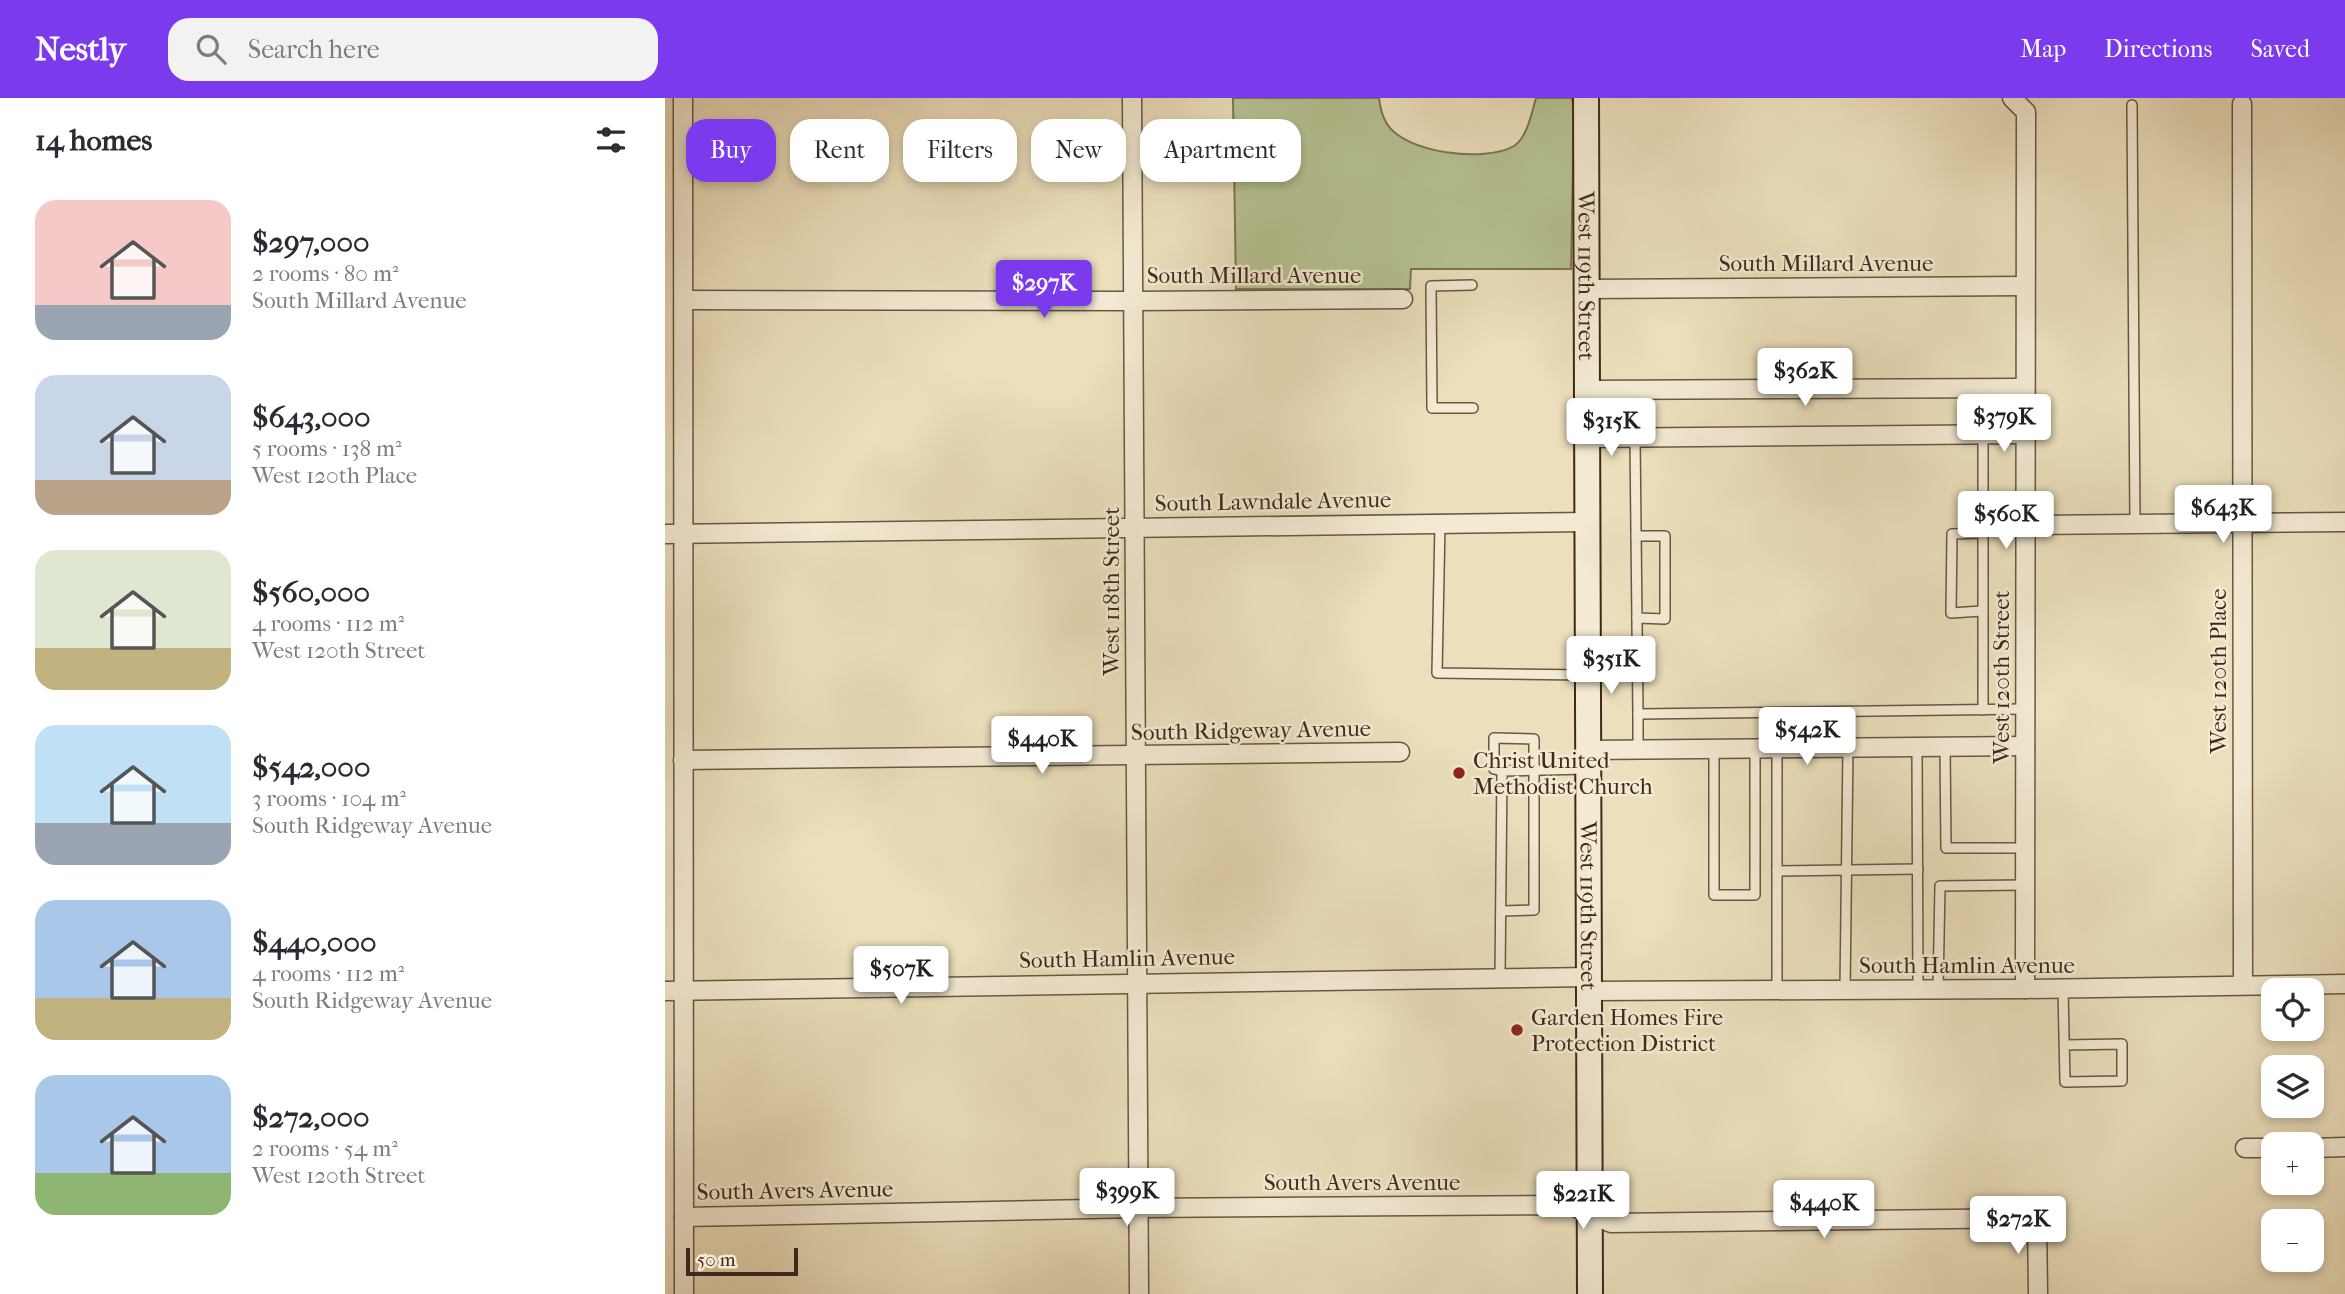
<!DOCTYPE html>
<meta charset="utf-8">
<style>
:root{--surface:#fff;--page:#f2f2f3;--text:#2b2b33;--muted:#7c7c81;--accent:#7c3aed}
body{margin:0;font-family:"IM FELL French Canon",serif;background:var(--page);color:var(--text);height:100vh;display:flex;flex-direction:column;font-size:26px;white-space:nowrap}
*{box-sizing:border-box;margin:0}
p{font-size:23px;color:var(--muted)}
.icon{flex:none;width:38px;height:38px;fill:none;stroke:currentColor;stroke-width:2;stroke-linecap:round;stroke-linejoin:round}
.map{position:relative;flex:1;overflow:hidden}
.drawer{display:flex;flex-direction:column;background:var(--surface);width:665px}
.drawer>*{flex:none}
.banner{position:absolute;left:21px;top:21px;width:665px;height:63px;display:flex;gap:14px}
.buttons{position:absolute;left:1596px;top:880px;display:grid;gap:14px}
.buttons a{display:grid;place-items:center;width:63px;height:63px;border-radius:14px;background:var(--surface);box-shadow:0 4px 10px #0003;font-size:35px}
.scale{position:absolute;left:21px;bottom:18px;width:112px;box-sizing:border-box;padding-left:7px;border:4px solid #40281a;border-top:0;font-size:19px;line-height:24px;white-space:nowrap;color:#40281a;-webkit-text-stroke:5px #f2ead3;paint-order:stroke}
.price{position:absolute;translate:-50% -60px;padding:0 16px;border-radius:7px;background:#fff;color:#222;font-size:23px;line-height:46px;filter:drop-shadow(0 2px 4px #0008)}
.price::after{content:'';position:absolute;left:50%;top:42px;width:21px;height:16px;margin-left:-10px;background:inherit;clip-path:polygon(0 0,100% 0,50% 100%)}
.price.selected{background:var(--accent);color:#fff}
ul{padding:0;list-style:none}
li{display:flex;align-items:center;gap:21px;height:175px;padding:0 35px}
li span{display:grid;place-items:center;flex:none;width:196px;height:140px;border-radius:21px;color:#555}
li>.icon{margin-inline-start:auto}
span .icon{width:84px;height:84px;fill:#fffc;stroke-width:1}
li b{font-size:30px}
h2{display:flex;justify-content:space-between;align-items:center;height:84px;padding:0 35px;font-size:30px}
.tag{padding:0 24px;border-radius:21px;background:var(--surface);box-shadow:0 4px 10px #0003;font-size:24px;line-height:63px}
.tag.selected{background:var(--accent);color:#fff}
header{display:flex;align-items:center;gap:42px;box-sizing:border-box;height:98px;padding:0 35px;background:var(--accent);color:#fff}
header strong{font-size:33px}
nav{display:flex;gap:38px;margin-inline-start:auto;font-size:24px}
.search{width:490px;height:63px;background:var(--page);display:flex;align-items:center;gap:18px;box-sizing:border-box;padding:0 24px;border-radius:21px;color:var(--muted);font-size:26px}
main{display:flex;flex:1;min-height:0}
.map>svg:first-child{display:block}
.green{fill:#b6c292;stroke:#7b7556;stroke-width:2}
.lines{fill:none;stroke-linecap:round;stroke-linejoin:round}
.lane-casing{stroke:#6b5642;stroke-width:12}
.street-casing{stroke:#6b5642;stroke-width:21}
.secondary-casing{stroke:#40281a;stroke-width:28}
.lane{stroke:#f2ead3;stroke-width:9}
.street{stroke:#f2ead3;stroke-width:18}
.secondary{stroke:#f2ead3;stroke-width:24}
.poi-dot{fill:#8f2418;stroke:#f2ead3;stroke-width:2.5}
.labels{text-anchor:middle;stroke-width:5;stroke-linejoin:round;paint-order:stroke}
.street-label{font-size:23px;fill:#40281a;stroke:#f2ead3}
.poi-label{font-size:23px;fill:#40281a;stroke:#f2ead3;text-anchor:start}
</style>
<header>
<strong>Nestly</strong>
<div class="search"><svg class="icon" aria-label="search" viewBox="0 0 24 24"><circle cx="10" cy="10" r="6"/><path d="M15 15l6 6"/></svg>Search here</div>
<nav><a>Map</a><a>Directions</a><a>Saved</a></nav>
</header>
<main>
<section class="drawer">
<h2>14 homes<svg class="icon" aria-label="filters" viewBox="0 0 24 24"><path d="M4 7h16M4 17h16"/><circle cx="9" cy="7" r="2"/><circle cx="15" cy="17" r="2"/></svg></h2>
<ul>
<li><span style="background:linear-gradient(#f6c9c9 75%,#9aa5b1 0)"><svg class="icon" aria-label="home" viewBox="0 0 24 24"><path d="M3 11l9-7 9 7M6 9v11h12V9"/></svg></span><div><b>$297,000</b><p>2 rooms · 80 m²</p><p>South Millard Avenue</p></div></li>
<li><span style="background:linear-gradient(#c9d6e8 75%,#b9a48a 0)"><svg class="icon" aria-label="home" viewBox="0 0 24 24"><path d="M3 11l9-7 9 7M6 9v11h12V9"/></svg></span><div><b>$643,000</b><p>5 rooms · 138 m²</p><p>West 120th Place</p></div></li>
<li><span style="background:linear-gradient(#dfe7d0 70%,#c2b280 0)"><svg class="icon" aria-label="home" viewBox="0 0 24 24"><path d="M3 11l9-7 9 7M6 9v11h12V9"/></svg></span><div><b>$560,000</b><p>4 rooms · 112 m²</p><p>West 120th Street</p></div></li>
<li><span style="background:linear-gradient(#bfe0f5 70%,#9aa5b1 0)"><svg class="icon" aria-label="home" viewBox="0 0 24 24"><path d="M3 11l9-7 9 7M6 9v11h12V9"/></svg></span><div><b>$542,000</b><p>3 rooms · 104 m²</p><p>South Ridgeway Avenue</p></div></li>
<li><span style="background:linear-gradient(#a9c7e8 70%,#c2b280 0)"><svg class="icon" aria-label="home" viewBox="0 0 24 24"><path d="M3 11l9-7 9 7M6 9v11h12V9"/></svg></span><div><b>$440,000</b><p>4 rooms · 112 m²</p><p>South Ridgeway Avenue</p></div></li>
<li><span style="background:linear-gradient(#a9c7e8 70%,#8fb573 0)"><svg class="icon" aria-label="home" viewBox="0 0 24 24"><path d="M3 11l9-7 9 7M6 9v11h12V9"/></svg></span><div><b>$272,000</b><p>2 rooms · 54 m²</p><p>West 120th Street</p></div></li>
</ul>
</section>
<div class="map">
<svg width="1680" height="1196" viewBox="0 0 1680 1196">
<rect width="100%" height="100%" fill="#ebdfbc"/>
<filter id="stains"><feTurbulence type="fractalNoise" baseFrequency=".00286" numOctaves="4"/><feColorMatrix values="0 0 0 0 .2 0 0 0 0 .09 0 0 0 0 .02 0 0 0 .5 -.17"/></filter>
<radialGradient id="worn" r=".72"><stop offset=".6" stop-color="#630" stop-opacity="0"/><stop offset="1" stop-color="#630" stop-opacity=".3"/></radialGradient>
<!-- green -->
<path class="green" d="M568,0H714C715,9 717,18 722,26C740,55 820,65 849,48C862,40 867,14 871,0H907L909,13L906,171H746L745,191H571Z"/>
<g class="lines">
<!-- lane casing -->
<g class="lane-casing">
<g id="lane">
<polyline points="1467,7 1470,427"/>
<polyline points="807,187 766,188 767,310 808,310"/>
<polyline points="1318,337 1318,612"/>
<polyline points="970,340 973,616 1360,611"/>
<polyline points="775,426 772,575 921,577"/>
<polyline points="971,438 1000,438 1000,521 972,520"/>
<polyline points="1317,513 1286,515 1287,436 1318,435"/>
<polyline points="973,616 973,651"/>
<polyline points="1252,649 1253,892"/>
<polyline points="1280,649 1281,750 1360,750"/>
<polyline points="1112,650 1112,892"/>
<polyline points="1049,651 1049,797 1090,797 1090,650"/>
<polyline points="837,673 829,671 829,640 869,641 869,812 837,813"/>
<polyline points="1112,773 1253,771"/>
<polyline points="835,879 837,673 922,671"/>
<polyline points="1273,891 1275,788 1360,787"/>
<polyline points="1398,891 1400,984 1457,983 1457,946 1400,947"/>
<polyline points="1180,892 1183,650"/>
</g>
</g>
<!-- street casing -->
<g class="street-casing">
<g id="street">
<polyline points="18,0 19,1196"/>
<polyline points="467,0 474,1196"/>
<path d="M1347,0L1361,14C1358,307 1360,599 1360,891"/>
<polyline points="1577,6 1578,887"/>
<polyline points="921,191 1359,188"/>
<polyline points="20,202 470,203 738,201"/>
<polyline points="922,292 1358,290"/>
<polyline points="922,340 1360,336"/>
<polyline points="1361,427 1680,424"/>
<polyline points="0,436 922,424"/>
<polyline points="923,652 1360,648"/>
<polyline points="18,662 735,654"/>
<polyline points="0,893 924,879"/>
<polyline points="924,893 1360,891 1680,886"/>
<polyline points="1580,1050 1608,1050"/>
<polyline points="1647,1050 1680,1049"/>
<polyline points="19,1119 473,1110 905,1107 946,1125 1372,1120 1373,1196"/>
</g>
</g>
<!-- secondary casing -->
<g class="secondary-casing">
<g id="secondary">
<path id="s1" d="M921,0L925,1196"/>
</g>
</g>
<!-- lane -->
<use href="#lane" class="lane"/>
<!-- street -->
<use href="#street" class="street"/>
<!-- secondary -->
<use href="#secondary" class="secondary"/>
</g>
<!-- markers -->
<g class="poi-dot">
<circle cx="794" cy="675" r="7"/>
<circle cx="852" cy="932" r="7"/>
</g>
<g class="labels">
<!-- street labels -->
<g class="street-label">
<text x="1161" y="173">South Millard Avenue</text>
<text x="589" y="185">South Millard Avenue</text>
<text dy="8" stroke="none"><textPath href="#s1" startOffset="178">West 119th Street</textPath></text>
<text transform="translate(608 403) rotate(-1)" y="8">South Lawndale Avenue</text>
<text transform="translate(446 493) rotate(-90)" y="8">West 118th Street</text>
<text transform="translate(1553 573) rotate(-90)" y="8">West 120th Place</text>
<text transform="translate(1336 579) rotate(-90)" y="8">West 120th Street</text>
<text transform="translate(586 632) rotate(-1)" y="8">South Ridgeway Avenue</text>
<text dy="8" stroke="none"><textPath href="#s1" startOffset="808">West 119th Street</textPath></text>
<text transform="translate(462 860) rotate(-1)" y="8">South Hamlin Avenue</text>
<text x="1302" y="875">South Hamlin Avenue</text>
<text x="697" y="1092">South Avers Avenue</text>
<text transform="translate(130 1092) rotate(-1)" y="8">South Avers Avenue</text>
</g>
<!-- poi labels -->
<g class="poi-label">
<text x="808" y="670">Christ United<tspan x="808" dy="26">Methodist Church</tspan></text>
<text x="866" y="927">Garden Homes Fire<tspan x="866" dy="26">Protection District</tspan></text>
</g>
</g>
<rect width="100%" height="100%" filter="url(#stains)"/>
<rect width="100%" height="100%" fill="url(#worn)"/>
</svg>
<div class="buttons">
<a><svg class="icon" aria-label="locate" viewBox="0 0 24 24"><circle cx="12" cy="12" r="6"/><path d="M12 2v4M12 18v4M2 12h4M18 12h4"/></svg></a>
<a><svg class="icon" aria-label="layers" viewBox="0 0 24 24"><path d="M12 4l9 5-9 5-9-5zM3 14l9 5 9-5"/></svg></a>
<a>+</a>
<a>−</a>
</div>
<div class="scale">50 m</div>
<b class="price selected" style="left:379px;top:222px">$297K</b>
<b class="price" style="left:1140px;top:310px">$362K</b>
<b class="price" style="left:1339px;top:356px">$379K</b>
<b class="price" style="left:946px;top:360px">$315K</b>
<b class="price" style="left:1558px;top:447px">$643K</b>
<b class="price" style="left:1341px;top:453px">$560K</b>
<b class="price" style="left:946px;top:598px">$351K</b>
<b class="price" style="left:1142px;top:669px">$542K</b>
<b class="price" style="left:377px;top:678px">$440K</b>
<b class="price" style="left:236px;top:908px">$507K</b>
<b class="price" style="left:462px;top:1130px">$399K</b>
<b class="price" style="left:918px;top:1133px">$221K</b>
<b class="price" style="left:1159px;top:1142px">$440K</b>
<b class="price" style="left:1353px;top:1158px">$272K</b>
<div class="banner">
<a class="tag selected">Buy</a>
<a class="tag">Rent</a>
<a class="tag">Filters</a>
<a class="tag">New</a>
<a class="tag">Apartment</a>
</div>
</div>
</main>
